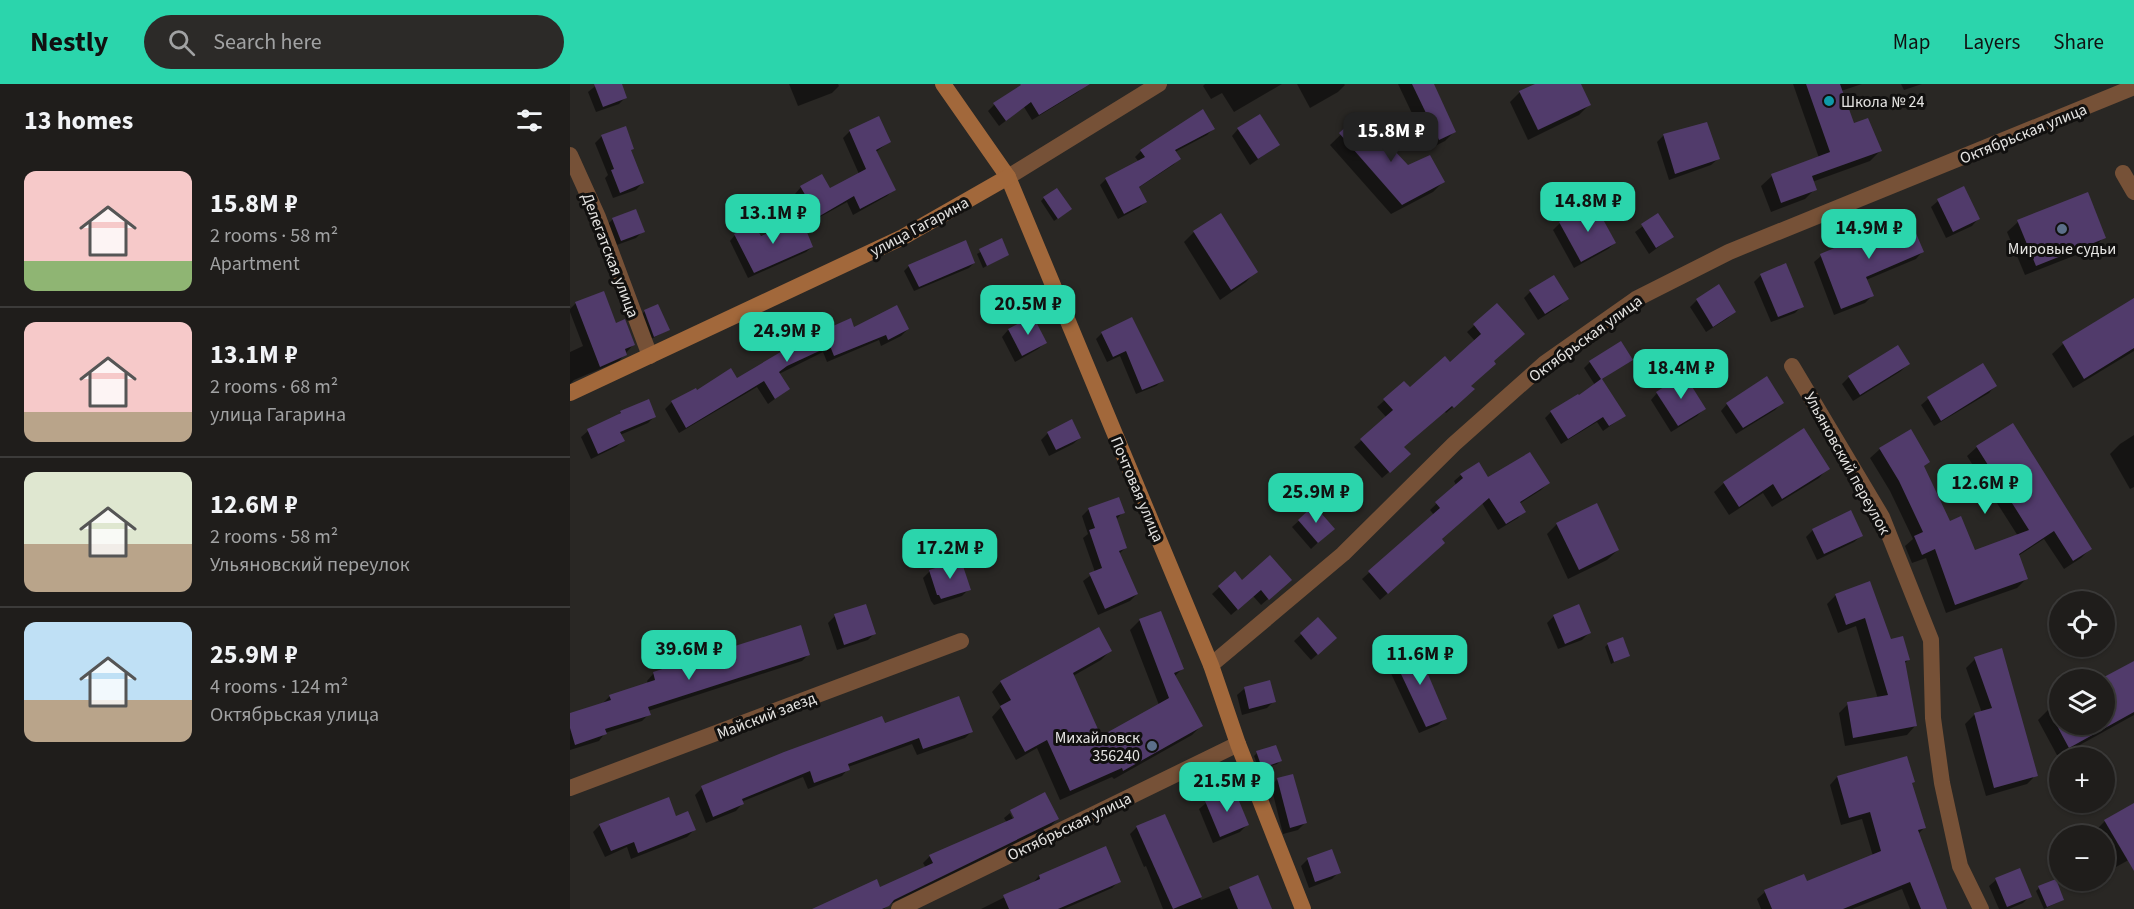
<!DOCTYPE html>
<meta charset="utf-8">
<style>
:root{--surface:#1f1d1b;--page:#2c2a28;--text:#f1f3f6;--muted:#a1a2a3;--line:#3c3b3a;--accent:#2bd5ac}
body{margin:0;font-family:"Source Sans 3",sans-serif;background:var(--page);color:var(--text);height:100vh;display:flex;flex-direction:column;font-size:22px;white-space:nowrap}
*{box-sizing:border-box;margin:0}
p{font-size:20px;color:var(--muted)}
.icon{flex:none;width:33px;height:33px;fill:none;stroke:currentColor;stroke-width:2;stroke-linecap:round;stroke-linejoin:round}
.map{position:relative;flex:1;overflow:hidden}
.sheet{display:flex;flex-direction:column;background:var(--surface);width:570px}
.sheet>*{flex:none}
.fabs{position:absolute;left:1479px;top:507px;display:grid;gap:12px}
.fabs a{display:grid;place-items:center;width:66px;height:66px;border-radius:50%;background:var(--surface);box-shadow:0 2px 4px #0004,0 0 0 2px var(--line);font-size:30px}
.price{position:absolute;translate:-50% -51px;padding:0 14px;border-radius:12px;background:var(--accent);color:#111;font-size:20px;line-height:39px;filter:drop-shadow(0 2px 3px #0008)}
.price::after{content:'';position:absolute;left:50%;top:36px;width:18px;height:14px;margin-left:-9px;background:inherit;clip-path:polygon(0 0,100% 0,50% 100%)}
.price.on{background:#222;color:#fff}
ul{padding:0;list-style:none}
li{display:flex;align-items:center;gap:18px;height:150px;padding:0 24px}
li+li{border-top:2px solid var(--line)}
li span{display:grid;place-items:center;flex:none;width:168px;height:120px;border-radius:12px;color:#555}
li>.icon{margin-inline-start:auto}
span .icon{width:72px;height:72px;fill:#fffc;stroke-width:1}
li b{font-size:26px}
h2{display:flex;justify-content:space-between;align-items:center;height:72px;padding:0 24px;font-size:26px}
header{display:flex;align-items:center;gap:36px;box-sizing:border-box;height:84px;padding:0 30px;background:var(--accent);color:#111}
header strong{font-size:28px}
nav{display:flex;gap:33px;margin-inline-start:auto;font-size:21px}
.search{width:420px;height:54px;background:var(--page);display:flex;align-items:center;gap:15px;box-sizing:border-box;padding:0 21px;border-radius:33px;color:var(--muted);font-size:22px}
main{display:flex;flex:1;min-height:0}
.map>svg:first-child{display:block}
.shadow{fill:#0007}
.building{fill:#513b6b}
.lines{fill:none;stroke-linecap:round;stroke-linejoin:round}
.minor{stroke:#765137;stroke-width:16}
.secondary{stroke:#a2683b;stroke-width:16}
.culture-dot{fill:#0f9aa8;stroke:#11100f;stroke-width:2}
.service-dot{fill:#5c6f8a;stroke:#11100f;stroke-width:2}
.labels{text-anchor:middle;stroke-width:6;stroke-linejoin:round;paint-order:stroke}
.poi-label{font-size:16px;fill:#e5e4e2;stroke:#11100f;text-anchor:start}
.street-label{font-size:16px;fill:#e5e4e2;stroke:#11100f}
</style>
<header>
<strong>Nestly</strong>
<div class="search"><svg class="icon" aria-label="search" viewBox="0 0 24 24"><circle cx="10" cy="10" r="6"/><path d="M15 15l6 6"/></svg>Search here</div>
<nav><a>Map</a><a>Layers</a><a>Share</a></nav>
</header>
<main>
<section class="sheet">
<h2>13 homes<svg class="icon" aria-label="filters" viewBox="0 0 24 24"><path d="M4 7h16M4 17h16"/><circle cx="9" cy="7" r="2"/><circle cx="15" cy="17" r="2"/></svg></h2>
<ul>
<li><span style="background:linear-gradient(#f6c9c9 75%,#8fb573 0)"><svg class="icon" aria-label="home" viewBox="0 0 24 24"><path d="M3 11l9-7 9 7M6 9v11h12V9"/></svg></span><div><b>15.8M ₽</b><p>2 rooms · 58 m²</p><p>Apartment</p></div></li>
<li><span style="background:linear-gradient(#f6c9c9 75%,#b9a48a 0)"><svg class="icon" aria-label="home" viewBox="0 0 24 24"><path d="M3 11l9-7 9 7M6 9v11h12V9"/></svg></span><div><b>13.1M ₽</b><p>2 rooms · 68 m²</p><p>улица Гагарина</p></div></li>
<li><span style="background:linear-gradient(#dfe7d0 60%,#b9a48a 0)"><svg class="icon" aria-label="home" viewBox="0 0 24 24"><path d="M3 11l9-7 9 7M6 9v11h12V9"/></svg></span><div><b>12.6M ₽</b><p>2 rooms · 58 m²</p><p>Ульяновский переулок</p></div></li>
<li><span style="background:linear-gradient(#bfe0f5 65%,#b9a48a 0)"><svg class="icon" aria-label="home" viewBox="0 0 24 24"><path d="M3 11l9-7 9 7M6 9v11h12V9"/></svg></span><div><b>25.9M ₽</b><p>4 rooms · 124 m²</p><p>Октябрьская улица</p></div></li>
</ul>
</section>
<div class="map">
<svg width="1564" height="825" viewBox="0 0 1564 825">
<rect width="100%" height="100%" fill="#292724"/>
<!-- shadow -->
<g class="shadow">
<polygon points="28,0 50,0 56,13 49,20 26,28 18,8"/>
<polygon points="219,0 268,0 269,2 262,9 228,22"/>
<polygon points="458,0 513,0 514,2 508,8 462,36 454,23 429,42 418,27 424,21"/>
<polygon points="635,0 712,0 664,28 652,9 641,15 633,2"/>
<polygon points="727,0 774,0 775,1 768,8 740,24"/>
<polygon points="828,0 862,0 884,48 875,57 859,65"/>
<polygon points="969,0 1009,0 1019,21 1009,31 958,56 940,18 950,8"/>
<polygon points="1223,0 1292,0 1271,7 1283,41 1310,67 1300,77 1242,98 1245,105 1235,115 1201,128 1191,102 1202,92 1249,74"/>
<polygon points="1331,0 1352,0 1334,6"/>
<polygon points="790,32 838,82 873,98 863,108 821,130 760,61"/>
<polygon points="643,45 637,51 605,68 609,75 603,81 568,104 575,118 569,124 548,135 530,101 536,95 569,78 565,73 571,67"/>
<polygon points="668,45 708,61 680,81 662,52"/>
<polygon points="280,47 319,58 306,68 324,105 317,112 283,131 277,118 241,138 225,110 231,103 259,106 289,90 273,54"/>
<polygon points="1094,51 1148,75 1141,81 1099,96 1087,58"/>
<polygon points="32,52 60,67 72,99 66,106 43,114 35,94 38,91 25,59"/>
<polygon points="474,114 497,128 484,137 471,117"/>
<polygon points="1368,117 1408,135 1402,142 1376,154 1361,123"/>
<polygon points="1023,121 1045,159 1038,165 1004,184 983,146 990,139"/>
<polygon points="1088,131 1102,153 1079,170 1065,148"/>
<polygon points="43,135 73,147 66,154 44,162 36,142"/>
<polygon points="1338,135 1352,168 1346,175 1296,196 1302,212 1295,219 1264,231 1244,178 1251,172"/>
<polygon points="1448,138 1534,153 1524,164 1455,191 1437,148"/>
<polygon points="624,148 686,187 676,198 650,216 614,158"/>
<polygon points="165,151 190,154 242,163 236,168 178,194 160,157"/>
<polygon points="431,156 438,170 413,184 407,170"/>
<polygon points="404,179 399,184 344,207 334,187 339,182"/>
<polygon points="1191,191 1232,222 1225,229 1201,238 1184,198"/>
<polygon points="1148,203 1164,228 1158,234 1136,248 1120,223 1127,216"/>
<polygon points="960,208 997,215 990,222 968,236 954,214"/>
<polygon points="1564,216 1564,267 1503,304 1482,270 1493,260"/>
<polygon points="6,219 45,241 63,261 49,277 4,296 0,300 0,268 13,262 0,228 0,225"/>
<polygon points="927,221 922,278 900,302 896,312 876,329 874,327 832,363 832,377 812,394 784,363 817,334 807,323 834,299 839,305 880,280 905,257 897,248"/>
<polygon points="75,227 98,246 81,255 72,230"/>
<polygon points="462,234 475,259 468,265 445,278 432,253 438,246"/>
<polygon points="562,235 592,297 586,302 566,310 550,272 537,278 526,255 532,249"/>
<polygon points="284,245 338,245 331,252 311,262 309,256 257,278 253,268 209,290 218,305 198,320 187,303 109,349 95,325 102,318 126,308 167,296 212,269 207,258 214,251 244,252"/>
<polygon points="1061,275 1031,296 1054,332 1033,347 1027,338 991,360 975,334 981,328 1009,313 1025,301 1014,284 1020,278"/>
<polygon points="1338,280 1331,287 1283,317 1272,300 1279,293"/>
<polygon points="1412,281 1425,302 1419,309 1364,342 1351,321 1358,315"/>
<polygon points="1087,309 1134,325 1127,332 1101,348 1081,316"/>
<polygon points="1212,319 1205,326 1166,350 1151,327 1157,320"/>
<polygon points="51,328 85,332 78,339 50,351 53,357 46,363 21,375 11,353 18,347 46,333"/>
<polygon points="1442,341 1521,464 1511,474 1494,485 1474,455 1448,472 1456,495 1447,504 1376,529 1356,474 1342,479 1335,462 1343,455 1320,407 1300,374 1310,365 1340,347 1353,383 1379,439 1404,468 1448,452 1397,372 1407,363"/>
<polygon points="1234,346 1258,384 1249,394 1202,423 1193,409 1159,431 1144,408 1154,399"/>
<polygon points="478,349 510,354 503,360 479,372 471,356"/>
<polygon points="1564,351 1564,403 1560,405 1540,370 1550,360"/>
<polygon points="891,391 918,395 978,399 971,406 949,420 954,427 948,434 928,446 912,419 870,456 867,466 810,516 792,495 864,431 860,426 886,401 884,397"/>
<polygon points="744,423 756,451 741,465 722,443"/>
<polygon points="519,425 553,428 546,436 555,464 549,470 567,510 560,517 528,531 513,497 525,488 513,454 518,450 512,432"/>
<polygon points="987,440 1048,466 1037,476 998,495 977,450"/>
<polygon points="1243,446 1291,452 1284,458 1247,476 1236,453"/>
<polygon points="360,487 399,505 392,512 364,521 361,517 353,494"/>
<polygon points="664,490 672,498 713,502 691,521 683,512 661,531 642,510"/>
<polygon points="1299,499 1320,557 1339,575 1334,580 1345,642 1337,651 1275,662 1269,629 1278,620 1308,615 1286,542 1268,549 1257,520 1266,511"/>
<polygon points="265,532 304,550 298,556 267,566 258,539"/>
<polygon points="984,532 1019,549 1012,556 988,565 977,539"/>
<polygon points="748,535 759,560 741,576 724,557"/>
<polygon points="570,536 612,585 604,593 632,641 622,651 544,695 542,693 490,716 467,664 446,676 422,633 431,623 422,608 431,598 540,567 531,576 503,592 530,654 589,621 560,546"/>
<polygon points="230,543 239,570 232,577 78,627 79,630 72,637 35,649 29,657 0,666 0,630 33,619 40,612 78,600 77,597 83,590"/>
<polygon points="1038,560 1058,571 1041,580 1035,563"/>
<polygon points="824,575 875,635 868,641 849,649 817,581"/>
<polygon points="1405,575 1466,691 1457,700 1416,712 1395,640 1404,631 1412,629 1396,584"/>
<polygon points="1564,579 1564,631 1488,673 1468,636 1478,626 1490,620 1490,640 1534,640 1533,596"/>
<polygon points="699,598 704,617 697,624 672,631 667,611 674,605"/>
<polygon points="314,641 402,647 395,654 347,671 342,660 278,683 278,685 272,692 238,705 233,693 171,718 172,720 166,727 136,739 125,711 132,704 215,669"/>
<polygon points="687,669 710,677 707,680 689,686 684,672"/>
<polygon points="1267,693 1341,700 1354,744 1348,750 1375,825 1340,825 1332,805 1282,825 1191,825 1187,815 1195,808 1236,798 1303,772 1292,735 1271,741 1260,701"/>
<polygon points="707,695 735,739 728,746 713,750 701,702"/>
<polygon points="474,710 487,735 481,742 318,821 314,825 246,825 310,805 356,784 353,779 360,772 437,739 434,734 440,729 446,741 442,727 441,727"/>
<polygon points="636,719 677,741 670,748 643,759 629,725"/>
<polygon points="1564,721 1564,773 1546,783 1534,764 1534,752 1527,752 1525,747 1535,737"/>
<polygon points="594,732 631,816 687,793 700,825 593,825 576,782 574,783 560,750 567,743"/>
<polygon points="105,734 124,746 117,753 61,775 57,763 35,773 23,748 30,741"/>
<polygon points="738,775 769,788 762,795 739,804 731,782"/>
<polygon points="469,792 549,797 542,804 494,825 411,825 463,799"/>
<polygon points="1426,796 1460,812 1453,819 1439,825 1429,825 1419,802"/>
<polygon points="1469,804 1493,816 1474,825 1466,807"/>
</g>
<!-- building -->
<g class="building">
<polygon points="24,0 52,0 57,14 33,23"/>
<polygon points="450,0 520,0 469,31 461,18 436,37 423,19 451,1"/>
<polygon points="842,0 864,0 886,48 869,56"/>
<polygon points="965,0 1011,0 1021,21 968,46 949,7"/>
<polygon points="1236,0 1270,0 1284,39 1298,34 1312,67 1242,92 1247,106 1211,119 1201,90 1260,68"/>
<polygon points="633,25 645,45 605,66 611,75 569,103 577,118 554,130 535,94 575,73 570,66"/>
<polygon points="690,30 710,61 688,75 667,44"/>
<polygon points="790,30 838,81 860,71 875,98 832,121 769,49"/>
<polygon points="309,32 321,58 306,66 326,106 290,125 284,112 248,133 230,102 252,90 260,104 296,85 279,46"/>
<polygon points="1137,38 1150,75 1105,90 1093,50"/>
<polygon points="56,42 64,65 61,66 74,99 50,109 41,86 44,85 31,51"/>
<polygon points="1394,102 1410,135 1383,148 1367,115"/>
<polygon points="487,104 502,125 488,135 473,113"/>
<polygon points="1518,108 1536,154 1466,182 1447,136"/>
<polygon points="1024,119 1046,159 1011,178 989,138"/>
<polygon points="66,125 75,148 51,157 42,134"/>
<polygon points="651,129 688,188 661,206 623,147"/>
<polygon points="1088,129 1104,153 1086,164 1071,140"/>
<polygon points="1339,133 1354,168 1296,193 1304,212 1271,225 1250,170"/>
<polygon points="232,136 243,163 184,189 164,150 184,140 191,152"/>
<polygon points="432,154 439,171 417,182 409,165"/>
<polygon points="396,156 405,179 349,203 338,181"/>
<polygon points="1216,179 1234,223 1208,233 1190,190"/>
<polygon points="984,191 999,215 975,230 959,206"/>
<polygon points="1149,200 1166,228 1143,243 1126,215"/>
<polygon points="34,207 46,239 55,235 65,261 55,265 57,271 30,283 5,218"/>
<polygon points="1564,214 1564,264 1514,295 1492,258"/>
<polygon points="927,219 955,250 924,277 926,280 901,302 905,305 884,324 882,322 834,363 841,370 820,389 790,355 823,326 813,315 834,297 840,303 875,272 880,278 911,250 903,240"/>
<polygon points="88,220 100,246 84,253 74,226"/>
<polygon points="327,221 339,245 318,256 316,251 264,272 260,262 217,282 209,288 220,305 205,315 194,297 116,344 101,317 126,304 127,306 161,284 167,294 219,263 213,250 239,238 245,250 281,234 284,243"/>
<polygon points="463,232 477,259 452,272 438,245"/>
<polygon points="562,233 594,297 572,306 556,267 543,273 531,248"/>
<polygon points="1051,257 1063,276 1032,295 1056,332 1039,342 1033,333 998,355 980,327 1008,310 1009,311 1031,295 1019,277"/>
<polygon points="1328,261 1340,280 1290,311 1278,292"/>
<polygon points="1413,279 1427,302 1371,337 1357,313"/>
<polygon points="1114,290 1136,325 1108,342 1086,308"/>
<polygon points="1197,292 1214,319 1173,344 1156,319"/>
<polygon points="79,315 86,333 50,348 55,357 28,370 17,345 51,329 50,327"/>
<polygon points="502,335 511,354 486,366 477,348"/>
<polygon points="1443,339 1522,465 1503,477 1484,447 1449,470 1458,495 1385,521 1365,465 1352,471 1344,452 1353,448 1329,397 1309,364 1341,345 1360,378 1354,382 1380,437 1391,432 1405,466 1459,446 1406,362"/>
<polygon points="1234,344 1260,385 1212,415 1203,400 1169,423 1153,398"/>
<polygon points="960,368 980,399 950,418 956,428 936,440 919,414 872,455 875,459 818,510 798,487 870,424 865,418 893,394 890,390 909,378 918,393"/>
<polygon points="549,413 555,429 546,432 557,464 549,467 568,510 535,525 519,489 532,484 519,446 525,444 518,424"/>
<polygon points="1027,419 1049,466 1009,486 986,439"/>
<polygon points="744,421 765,445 748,459 728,436"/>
<polygon points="1281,426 1293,452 1254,470 1242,445"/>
<polygon points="700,471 722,496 699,516 691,506 668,526 648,502 665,487 672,496"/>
<polygon points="391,476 401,506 371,515 369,511 367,511 359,486"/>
<polygon points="1300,497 1321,555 1333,552 1340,576 1335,577 1347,642 1283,654 1277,618 1318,611 1295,534 1276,541 1265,510"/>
<polygon points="296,520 306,550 274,561 264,530"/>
<polygon points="1009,520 1021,549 995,560 983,531"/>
<polygon points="591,527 614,585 604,589 633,642 553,687 552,684 500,707 477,656 455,668 430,622 441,616 430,597 529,543 542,567 503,589 531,652 599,614 569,535"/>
<polygon points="748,533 767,554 748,571 730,549"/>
<polygon points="231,541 240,571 78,623 81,631 35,645 37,650 5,661 0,644 0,629 41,616 39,611 85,596 83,588"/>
<polygon points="1053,553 1060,572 1044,578 1037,559"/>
<polygon points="846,562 877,635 856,643 823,573"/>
<polygon points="1432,564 1468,692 1424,704 1404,629 1422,624 1404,573"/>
<polygon points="1564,577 1564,628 1499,664 1486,640 1534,640 1534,593"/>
<polygon points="700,596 706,618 679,625 674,603"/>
<polygon points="389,612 403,648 353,665 349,654 278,680 280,686 244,699 240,687 172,715 174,720 143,733 131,702 214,668 312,632 315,639"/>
<polygon points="706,661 712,677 692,684 686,667"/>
<polygon points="1337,672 1345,698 1342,699 1356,744 1348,746 1377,825 1351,825 1340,798 1273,825 1202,825 1194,806 1234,790 1237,797 1311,767 1300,728 1279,734 1267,692"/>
<polygon points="723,690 737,739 720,744 707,694"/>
<polygon points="664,705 679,741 650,753 635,717"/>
<polygon points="475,708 489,735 324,816 319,822 312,825 242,825 307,795 310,803 363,779 359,771 444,734 440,726"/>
<polygon points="99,713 106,732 118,727 126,746 68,769 64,758 41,767 29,740"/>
<polygon points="1564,719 1564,787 1534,736"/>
<polygon points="595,730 632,813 603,825 566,742"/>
<polygon points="536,762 551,798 488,825 439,825 433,811 470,795 469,791"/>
<polygon points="762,765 771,789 745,798 737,774"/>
<polygon points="1450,784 1462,813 1437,823 1425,794"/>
<polygon points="688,791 702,825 668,825 659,803"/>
<polygon points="1486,795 1494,816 1477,823 1468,802"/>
</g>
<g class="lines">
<!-- minor -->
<g class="minor">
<polyline points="0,71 28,133 80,272"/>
<polyline points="1553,89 1564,108"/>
<polyline points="438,93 589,0"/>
<polyline points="1222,282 1312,433 1361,556 1363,634 1372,699 1390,782 1411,825"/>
<polyline points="641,581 773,470 884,360 975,279 1066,215 1159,168 1564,3"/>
<polyline points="0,704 391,557"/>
<polyline points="329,825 668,660"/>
</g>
<!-- secondary -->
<g class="secondary">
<polyline points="373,0 438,93 641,581 668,660 733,825"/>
<polyline points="0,309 333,153 438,93"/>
</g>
</g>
<!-- markers -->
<circle class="culture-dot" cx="1259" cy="17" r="6"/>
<g class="service-dot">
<circle cx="1492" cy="145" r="6"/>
<circle cx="582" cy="662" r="6"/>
</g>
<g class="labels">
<!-- poi labels -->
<g class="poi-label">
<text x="1271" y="23">Школа № 24</text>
<text x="1492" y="170" text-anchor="middle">Мировые судьи</text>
<text x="570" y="659" text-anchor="end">Михайловск<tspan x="570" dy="18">356240</tspan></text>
</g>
<!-- street labels -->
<g class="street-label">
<text transform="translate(1453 49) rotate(-22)" y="6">Октябрьская улица</text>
<text transform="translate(349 142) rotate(-28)" y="6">улица Гагарина</text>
<text transform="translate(41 171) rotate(69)" y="6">Делегатская улица</text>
<text transform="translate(1015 254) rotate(-36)" y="6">Октябрьская улица</text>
<text transform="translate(1278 379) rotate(61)" y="6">Ульяновский переулок</text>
<text transform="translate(568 405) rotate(67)" y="6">Почтовая улица</text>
<text transform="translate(196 631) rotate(-21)" y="6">Майский заезд</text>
<text transform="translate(499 742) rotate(-26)" y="6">Октябрьская улица</text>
</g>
</g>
</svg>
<div class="fabs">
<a><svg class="icon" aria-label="locate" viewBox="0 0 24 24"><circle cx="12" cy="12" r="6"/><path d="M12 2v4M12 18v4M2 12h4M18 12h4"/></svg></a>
<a><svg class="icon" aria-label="layers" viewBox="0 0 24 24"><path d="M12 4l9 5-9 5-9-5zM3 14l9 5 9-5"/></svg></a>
<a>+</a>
<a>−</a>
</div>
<b class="price on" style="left:821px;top:79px">15.8M ₽</b>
<b class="price" style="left:1018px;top:149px">14.8M ₽</b>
<b class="price" style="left:203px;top:161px">13.1M ₽</b>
<b class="price" style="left:1299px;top:176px">14.9M ₽</b>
<b class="price" style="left:458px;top:252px">20.5M ₽</b>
<b class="price" style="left:217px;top:279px">24.9M ₽</b>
<b class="price" style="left:1111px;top:316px">18.4M ₽</b>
<b class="price" style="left:1415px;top:431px">12.6M ₽</b>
<b class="price" style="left:746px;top:440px">25.9M ₽</b>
<b class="price" style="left:380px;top:496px">17.2M ₽</b>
<b class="price" style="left:119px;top:597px">39.6M ₽</b>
<b class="price" style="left:850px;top:602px">11.6M ₽</b>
<b class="price" style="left:657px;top:729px">21.5M ₽</b>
</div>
</main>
